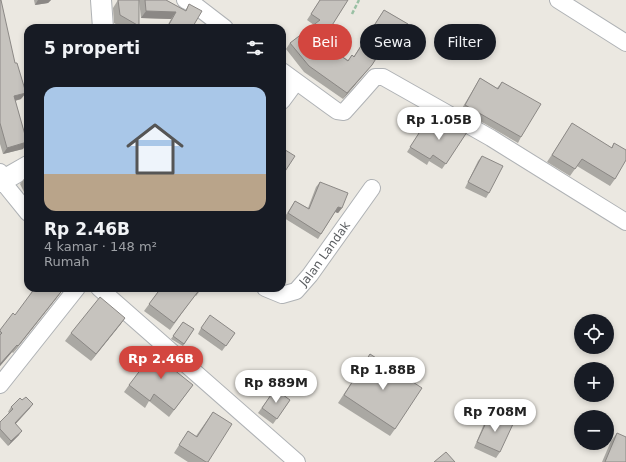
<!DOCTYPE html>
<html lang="id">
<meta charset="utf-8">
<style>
:root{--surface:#171b24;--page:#242831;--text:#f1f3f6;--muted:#9ea1a6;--accent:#d3463f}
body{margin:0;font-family:"DejaVu Sans",sans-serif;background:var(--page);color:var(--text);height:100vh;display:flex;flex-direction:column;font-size:15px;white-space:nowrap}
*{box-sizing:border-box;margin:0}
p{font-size:13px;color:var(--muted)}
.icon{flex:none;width:22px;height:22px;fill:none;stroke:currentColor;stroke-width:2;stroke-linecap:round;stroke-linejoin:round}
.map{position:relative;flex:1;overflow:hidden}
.side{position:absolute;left:24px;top:24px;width:262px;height:268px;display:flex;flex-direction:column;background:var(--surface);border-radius:12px;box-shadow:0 2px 6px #0003}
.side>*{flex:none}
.top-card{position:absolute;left:298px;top:24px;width:268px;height:36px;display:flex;gap:8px}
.fabs{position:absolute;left:574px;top:314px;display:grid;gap:8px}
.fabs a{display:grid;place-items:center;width:40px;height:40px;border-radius:50%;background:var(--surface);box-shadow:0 2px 6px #0003;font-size:20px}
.price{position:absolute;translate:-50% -34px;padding:0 9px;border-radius:14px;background:#fff;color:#222;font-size:13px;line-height:26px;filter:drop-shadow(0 1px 2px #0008)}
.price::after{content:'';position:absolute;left:50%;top:24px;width:12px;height:9px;margin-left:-6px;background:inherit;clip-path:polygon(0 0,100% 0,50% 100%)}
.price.active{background:var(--accent);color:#fff}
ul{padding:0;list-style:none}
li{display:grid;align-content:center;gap:8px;height:212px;padding:0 20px}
li span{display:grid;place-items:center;height:124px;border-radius:12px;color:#555}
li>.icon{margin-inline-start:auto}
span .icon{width:72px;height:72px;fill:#fffc;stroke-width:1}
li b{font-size:17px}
h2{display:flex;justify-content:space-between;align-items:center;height:48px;padding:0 20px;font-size:17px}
.tag{padding:0 14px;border-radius:18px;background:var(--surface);box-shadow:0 2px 6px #0003;font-size:14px;line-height:36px}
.tag.active{background:var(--accent);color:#fff}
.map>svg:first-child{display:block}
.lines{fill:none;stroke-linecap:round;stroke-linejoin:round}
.minor-casing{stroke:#afb2b5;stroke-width:18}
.tertiary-casing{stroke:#afb2b5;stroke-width:22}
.path{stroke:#9ac0a4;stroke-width:2.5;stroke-dasharray:4 2;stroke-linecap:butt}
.minor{stroke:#fff;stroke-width:16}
.tertiary{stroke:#fff;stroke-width:20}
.wall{fill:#aaa8a3}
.shaded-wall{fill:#8b8885}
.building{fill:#c6c3be;stroke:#8b8885}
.labels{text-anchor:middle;stroke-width:4;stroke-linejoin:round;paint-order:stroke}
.street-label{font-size:12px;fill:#5a5d60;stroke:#fff}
</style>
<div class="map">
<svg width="626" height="462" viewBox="0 0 626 462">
<rect width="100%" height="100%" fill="#ebe8e1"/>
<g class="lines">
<!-- minor casing -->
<g class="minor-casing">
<g id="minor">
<polyline points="185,0 195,5 225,28"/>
<polyline points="558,0 626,43"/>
<polyline points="282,71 330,106 337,111 344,112 361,93 375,77 383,77 491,138 626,222"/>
<polyline points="282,101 296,82"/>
<polyline points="0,172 2,181 28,213"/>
<polyline points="99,288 297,462"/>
<path id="s1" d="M265,288L282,295L296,291L310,275L372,188"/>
<polyline points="0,385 77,288"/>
</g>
</g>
<!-- tertiary casing -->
<g class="tertiary-casing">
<g id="tertiary">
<polyline points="101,0 103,28"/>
<polyline points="0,182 28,166"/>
</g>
</g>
<!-- path -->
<polyline class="path" points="352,14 359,0"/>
<!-- minor -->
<use href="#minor" class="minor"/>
<!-- tertiary -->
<use href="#tertiary" class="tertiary"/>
</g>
<!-- wall -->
<g class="wall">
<polygon points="0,0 21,99 15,101 27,142 23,149 3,154 0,144"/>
<polygon points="34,0 51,0 48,3 35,5"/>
<polygon points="118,0 139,26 137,28 123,28 114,23 113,8"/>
<polygon points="139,0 166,0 185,11 189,4 192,28 166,28 171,19 141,18"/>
<polygon points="320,0 348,0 321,42 348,60 352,55 354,56 384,10 408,24 393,47 388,44 380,56 378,55 367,71 343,99 304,72 286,49 290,43 314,25 307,20"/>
<polygon points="480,78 497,88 502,82 521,137 518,143 461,110"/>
<polygon points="425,124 449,132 469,129 442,169 429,161 427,165 407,152"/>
<polygon points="568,130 611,148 614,143 615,179 610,186 577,166 570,176 547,162"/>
<polygon points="482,156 489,193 486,198 465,188 478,161"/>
<polygon points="28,176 28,198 25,194 20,184 24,179"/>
<polygon points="320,182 342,208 338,213 335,212 318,239 284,218 295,201 308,208 316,187"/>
<polygon points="161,288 202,288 196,296 195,295 170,330 144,311"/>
<polygon points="59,295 13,353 12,352 0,366 0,330 15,315"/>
<polygon points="125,318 120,325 91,361 65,341 71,333"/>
<polygon points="183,322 194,329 183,346 171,339"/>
<polygon points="201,328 235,333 222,351 198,334"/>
<polygon points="370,354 395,429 390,436 338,403"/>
<polygon points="129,385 193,385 169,417 149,401 145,408 124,392"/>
<polygon points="275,389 290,400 273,424 258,413"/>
<polygon points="11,407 30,408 15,424 19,435 8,446 0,437 0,422 9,413 8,412"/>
<polygon points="213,412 208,462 188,462 174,453 188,431 196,436"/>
<polygon points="490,414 500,452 496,458 474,448 486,419"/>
<polygon points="617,433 626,462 602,462 611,441"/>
</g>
<!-- shaded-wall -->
<g class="shaded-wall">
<polygon points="38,0 51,0 48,3 35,5"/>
<polygon points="146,11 176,12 171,19 141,18"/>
<polygon points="372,65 367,71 343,99 347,93"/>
<polygon points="26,93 21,99 10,102 14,96"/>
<polygon points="27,142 23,149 3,154 7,148"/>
<polygon points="338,207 342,208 338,213 335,212"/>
<polygon points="64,288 59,295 13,353 18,346"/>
<polygon points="125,318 120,325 91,361 96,354"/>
<polygon points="17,345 12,352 0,366 0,364"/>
<polygon points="33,404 30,408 12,428 15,423"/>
<polygon points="22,431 19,435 8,446 11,441"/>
</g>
<!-- building -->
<g class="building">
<polygon points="0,0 1,0 15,63 17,63 26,93 14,96 27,142 7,148 0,123"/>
<polygon points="118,0 139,0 139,26 120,15"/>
<polygon points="145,0 166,0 186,11 189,4 202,11 192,28 167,28 176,12 146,11"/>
<polygon points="320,0 348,0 324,38 320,41 348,61 352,55 354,57 384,10 408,24 397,41 392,38 384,50 382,49 372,65 347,93 309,66 290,43 320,20 311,14"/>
<polygon points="480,78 498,89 502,82 541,104 521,137 465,105"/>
<polygon points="428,119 449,132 456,122 469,129 446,164 433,155 430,159 410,147"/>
<polygon points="572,123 612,148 614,143 626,150 626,160 615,179 582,159 575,169 552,155"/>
<polygon points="282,148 295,156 282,176"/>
<polygon points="482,156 503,166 489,193 468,182"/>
<polygon points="28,176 28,187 24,179"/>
<polygon points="320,182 348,193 342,208 338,207 321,234 288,213 295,201 309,209"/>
<polygon points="35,288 64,288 18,346 17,345 0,364 0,335 2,333 0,331 0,330 13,313 15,315"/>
<polygon points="161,288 202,288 201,289 200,289 174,323 149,304"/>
<polygon points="100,297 125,318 96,354 71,333"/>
<polygon points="210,315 235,333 226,346 201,328"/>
<polygon points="183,322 194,329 184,344 173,336"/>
<polygon points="157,348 177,363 173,369 193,385 174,410 154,394 150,401 129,385"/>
<polygon points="370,354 422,388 395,429 344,395"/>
<polygon points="275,389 290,400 277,419 262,408"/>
<polygon points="26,397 33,404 15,423 22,431 11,441 0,429 0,422 13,409 11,407 20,398 22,400"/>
<polygon points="213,412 232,424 208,462 206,462 179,445 188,431 197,437"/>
<polygon points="490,414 513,424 500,452 477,442"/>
<polygon points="617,433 626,437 626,462 605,462"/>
<polygon points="446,452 455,462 434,462"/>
</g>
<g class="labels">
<!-- street labels -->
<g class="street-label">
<text dy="4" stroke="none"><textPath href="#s1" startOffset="80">Jalan Landak</textPath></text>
</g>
</g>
</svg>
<div class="fabs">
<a><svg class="icon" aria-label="locate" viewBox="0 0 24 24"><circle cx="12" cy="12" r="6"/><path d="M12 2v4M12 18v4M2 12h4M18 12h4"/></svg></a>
<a>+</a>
<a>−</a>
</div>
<b class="price" style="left:439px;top:141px">Rp 1.05B</b>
<b class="price active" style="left:161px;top:380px">Rp 2.46B</b>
<b class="price" style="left:383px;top:391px">Rp 1.88B</b>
<b class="price" style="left:276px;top:404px">Rp 889M</b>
<b class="price" style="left:495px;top:433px">Rp 708M</b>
<div class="top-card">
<a class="tag active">Beli</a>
<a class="tag">Sewa</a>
<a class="tag">Filter</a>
</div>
<section class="side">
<h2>5 properti<svg class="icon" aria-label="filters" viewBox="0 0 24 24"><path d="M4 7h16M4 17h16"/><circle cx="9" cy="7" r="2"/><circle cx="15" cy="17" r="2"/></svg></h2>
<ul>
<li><span style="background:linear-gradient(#a9c7e8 70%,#b9a48a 0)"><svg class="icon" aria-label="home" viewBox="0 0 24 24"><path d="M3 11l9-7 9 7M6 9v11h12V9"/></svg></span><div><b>Rp 2.46B</b><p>4 kamar · 148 m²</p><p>Rumah</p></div></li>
</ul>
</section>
</div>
